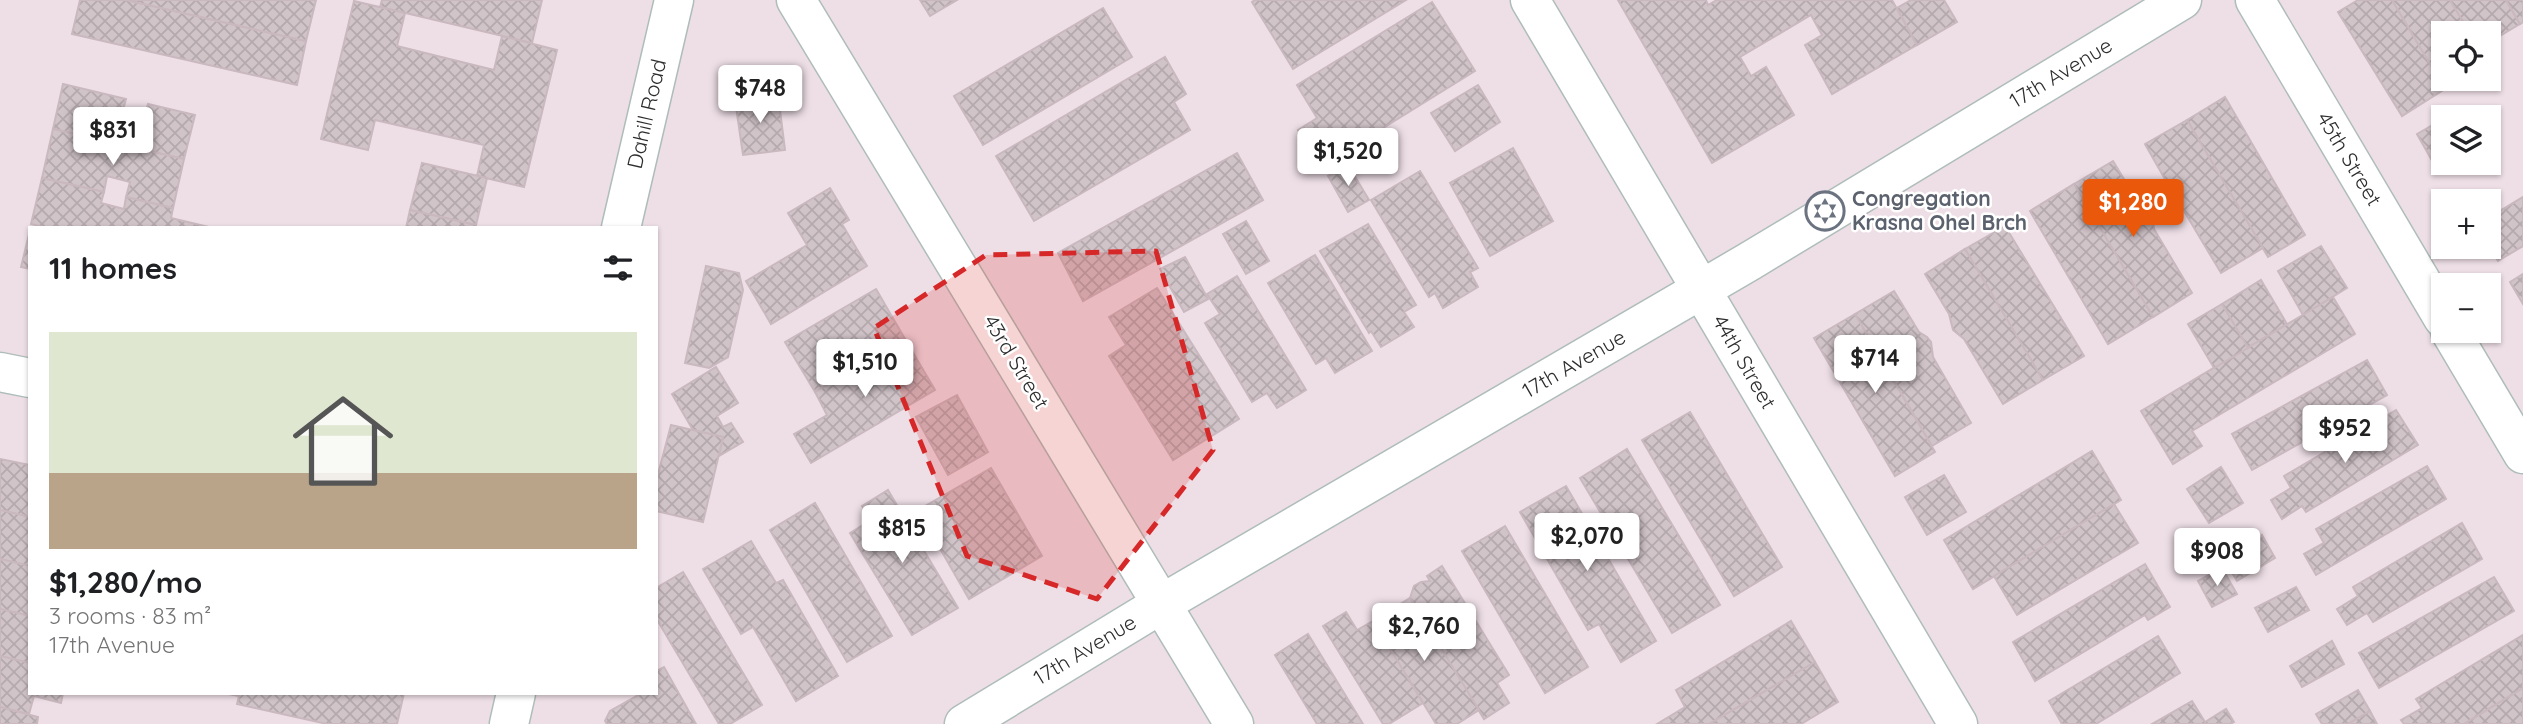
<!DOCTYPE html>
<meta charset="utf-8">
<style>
:root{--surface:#fff;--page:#f2f2f2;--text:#202124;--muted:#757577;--line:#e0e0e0;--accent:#ea580c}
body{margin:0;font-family:Quicksand,sans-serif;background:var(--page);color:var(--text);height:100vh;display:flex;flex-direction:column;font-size:26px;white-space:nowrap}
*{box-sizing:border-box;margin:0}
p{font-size:23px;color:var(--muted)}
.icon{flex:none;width:38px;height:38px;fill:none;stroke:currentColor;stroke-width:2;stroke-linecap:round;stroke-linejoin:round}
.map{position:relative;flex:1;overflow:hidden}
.sheet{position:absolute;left:28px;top:226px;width:630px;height:469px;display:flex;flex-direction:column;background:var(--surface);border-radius:0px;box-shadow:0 2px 5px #0004}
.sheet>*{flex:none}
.tools{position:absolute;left:2431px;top:21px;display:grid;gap:14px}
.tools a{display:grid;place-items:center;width:70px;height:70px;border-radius:0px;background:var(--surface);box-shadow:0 2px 5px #0004;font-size:35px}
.price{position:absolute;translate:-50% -60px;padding:0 16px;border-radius:7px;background:#fff;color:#222;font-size:23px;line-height:46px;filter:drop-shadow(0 2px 4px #0008)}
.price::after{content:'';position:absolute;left:50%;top:42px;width:21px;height:16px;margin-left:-10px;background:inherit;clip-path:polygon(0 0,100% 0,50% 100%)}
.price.current{background:var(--accent);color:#fff}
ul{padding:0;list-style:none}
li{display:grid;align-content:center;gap:14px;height:371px;padding:0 21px}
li+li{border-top:2px solid var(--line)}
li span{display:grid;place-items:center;height:217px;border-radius:0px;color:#555}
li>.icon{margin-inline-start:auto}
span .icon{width:126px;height:126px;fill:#fffc;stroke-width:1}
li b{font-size:30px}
h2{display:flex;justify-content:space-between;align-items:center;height:84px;padding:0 21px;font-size:30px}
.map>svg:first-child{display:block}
.building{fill:url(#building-cross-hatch);stroke:#cab8bf;stroke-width:2}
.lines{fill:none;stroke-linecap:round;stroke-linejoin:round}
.street-casing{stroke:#afbdba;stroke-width:41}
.street{stroke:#fff;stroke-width:38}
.marked{fill:#d62828;fill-opacity:0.2;stroke:#d62828;stroke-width:5;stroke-dasharray:14 9;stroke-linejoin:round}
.labels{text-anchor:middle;stroke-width:5;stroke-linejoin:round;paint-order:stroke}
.street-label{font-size:21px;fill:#2d2d2d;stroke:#fff}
.worship-label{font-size:21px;font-weight:bold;fill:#5b616d;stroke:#fff;text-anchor:start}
</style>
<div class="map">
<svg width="2523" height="724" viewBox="0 0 2523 724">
<defs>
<pattern id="building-cross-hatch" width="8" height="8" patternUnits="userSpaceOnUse" patternTransform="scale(1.75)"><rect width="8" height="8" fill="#d1c4c9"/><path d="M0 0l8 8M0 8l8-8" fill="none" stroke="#b4a9ad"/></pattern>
</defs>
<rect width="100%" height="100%" fill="#eedfe6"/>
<!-- building -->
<g class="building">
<polygon points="80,0 126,0 306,41 297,85 72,34"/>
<polygon points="126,0 316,0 306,41"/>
<polygon points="382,0 542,0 532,43 380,7"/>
<polygon points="920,0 957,0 930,16"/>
<polygon points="1255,0 1406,0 1293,69 1252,2"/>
<polygon points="1618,0 1706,0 1708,5 1717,0 1892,0 1917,45 1832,94 1805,45 1822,35 1811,15 1740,57 1751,76 1766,67 1794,115 1712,163"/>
<polygon points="1911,0 1944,0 1957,22 1917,45 1897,8"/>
<polygon points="2358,0 2392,0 2445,89 2402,116 2338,12"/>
<polygon points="2392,0 2450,0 2470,33 2443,33 2443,79 2462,79 2445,89"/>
<polygon points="2450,0 2506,0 2520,24 2488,43 2488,33 2470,33"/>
<polygon points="2506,0 2523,0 2523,22 2520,24"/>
<polygon points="354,1 405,13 397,46 494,70 502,36 557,50 524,187 477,176 484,145 375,120 368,150 321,139"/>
<polygon points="1432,2 1475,71 1320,167 1298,130 1317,118 1297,85"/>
<polygon points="1103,8 1132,57 983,145 954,96"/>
<polygon points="1165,57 1186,94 1174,102 1190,130 1034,221 996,156"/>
<polygon points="63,84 126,99 123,110 145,114 148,104 195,115 184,159 53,129"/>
<polygon points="1478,85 1500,122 1455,151 1431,113"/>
<polygon points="778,94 785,150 743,155 735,100"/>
<polygon points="2225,97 2305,235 2268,257 2187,120"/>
<polygon points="2443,119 2443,163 2458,163 2439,173 2417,134"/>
<polygon points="2187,120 2263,248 2221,273 2184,211 2172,203 2170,197 2170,188 2145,144"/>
<polygon points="53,129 184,159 173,208 126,197 130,182 107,176 104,192 42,178"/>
<polygon points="1513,148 1553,221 1490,256 1450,183"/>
<polygon points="1237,153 1263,200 1083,301 1058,253"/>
<polygon points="2113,161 2141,207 2152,214 2154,229 2192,293 2153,317 2074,184"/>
<polygon points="422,163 487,178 476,225 410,210"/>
<polygon points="1348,165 1369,200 1348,212 1328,176"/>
<polygon points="1420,171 1478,268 1470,272 1478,287 1443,308 1435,293 1429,297 1371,200"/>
<polygon points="42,178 104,192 101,203 124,209 126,197 173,208 171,218 213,228 47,228 31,224"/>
<polygon points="2074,184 2153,317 2108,344 2030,211"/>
<polygon points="830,188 849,220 842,224 867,266 771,324 746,281 807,245 788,213"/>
<polygon points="2523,197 2523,246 2498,261 2488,245 2488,218"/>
<polygon points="410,210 476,225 475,228 406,228"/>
<polygon points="1246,221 1269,261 1246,274 1223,234"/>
<polygon points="1368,224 1416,305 1404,312 1414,327 1381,347 1371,331 1369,333 1320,251"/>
<polygon points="2005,226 2084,356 2043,380 1965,249"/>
<polygon points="30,230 30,269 21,267"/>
<polygon points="2321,246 2347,288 2303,315 2278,271"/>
<polygon points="1965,249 2043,380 2003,404 1964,339 1953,330 1949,314 1925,274"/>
<polygon points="1315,255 1372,351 1335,373 1326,358 1316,364 1268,283"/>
<polygon points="1185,257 1208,299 1184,312 1160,269"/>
<polygon points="706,266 739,273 743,290 728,357 709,368 685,363"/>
<polygon points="2523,274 2523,304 2510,282"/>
<polygon points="1237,276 1306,390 1277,408 1267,393 1252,402 1205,323 1220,314 1207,294"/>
<polygon points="2261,280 2287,324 2248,348 2222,304"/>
<polygon points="1157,288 1239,419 1173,460 1109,356 1126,345 1109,317"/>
<polygon points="876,289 905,339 815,392 785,342"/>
<polygon points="1894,291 1919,332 1927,337 1931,342 1933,357 1971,423 1932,446 1855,314"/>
<polygon points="2333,297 2355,334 2192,431 2202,446 2173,464 2141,411"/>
<polygon points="2222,304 2248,348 2214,368 2188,324"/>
<polygon points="1855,314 1935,452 1895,476 1814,338"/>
<polygon points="905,339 935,390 811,463 794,434 827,415 815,392"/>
<polygon points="2367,360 2387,395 2252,470 2232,434"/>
<polygon points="716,367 738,403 717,416 723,427 731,423 743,442 719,456 723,437 693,430 672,394"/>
<polygon points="957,395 988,452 948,475 916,417"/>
<polygon points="2396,410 2418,445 2306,512 2302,506 2282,519 2271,500 2291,488 2284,476"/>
<polygon points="1690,412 1782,567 1734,596 1642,440"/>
<polygon points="671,425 723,437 703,522 656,511 656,482"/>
<polygon points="1627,449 1720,605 1672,633 1580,478"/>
<polygon points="2092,451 2121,500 1973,589 1944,540"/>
<polygon points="0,459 30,465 30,517 0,510"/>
<polygon points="2427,466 2446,499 2316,575 2304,554 2324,543 2316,529"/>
<polygon points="2221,467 2243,503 2209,523 2187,489"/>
<polygon points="991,468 1042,556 969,599 918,510"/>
<polygon points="1944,475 1966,512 1927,535 1905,497"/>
<polygon points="1566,486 1656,641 1621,662 1599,624 1588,630 1520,512"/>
<polygon points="888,490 958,608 912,635 850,533 871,520 862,506"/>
<polygon points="815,503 892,636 847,662 770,530"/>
<polygon points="2114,504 2138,543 2017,615 1994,576"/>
<polygon points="0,510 30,517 30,566 0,559"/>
<polygon points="2462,523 2482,559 2373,622 2367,613 2347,625 2337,609 2358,596 2353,587"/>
<polygon points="1505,526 1588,667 1545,693 1462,551"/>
<polygon points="2262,535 2275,558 2237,581 2223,558"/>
<polygon points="751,541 776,583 783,580 838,676 796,701 753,627 741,634 703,569"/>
<polygon points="0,559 30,566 30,616 0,609"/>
<polygon points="2145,564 2170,607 2148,620 2145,615 2035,681 2013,642"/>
<polygon points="1442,566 1509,675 1497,683 1509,703 1484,719 1410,598 1414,586 1421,582 1430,581 1427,576"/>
<polygon points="2222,568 2237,594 2212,607 2198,581"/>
<polygon points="683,572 762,705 730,724 719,724 656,618 656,588"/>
<polygon points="2494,577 2514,611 2379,688 2359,653"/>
<polygon points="2296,587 2309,610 2268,632 2255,608"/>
<polygon points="1410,598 1479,710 1457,724 1436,724 1373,621 1373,611 1381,605 1388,604 1394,608"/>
<polygon points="0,609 30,616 30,663 0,656"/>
<polygon points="1346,612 1357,630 1373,621 1423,703 1389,724 1383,724 1323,626"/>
<polygon points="1791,621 1815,662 1709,724 1657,724 1685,707 1676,690"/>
<polygon points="1308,634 1363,724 1317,724 1275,655"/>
<polygon points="2523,635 2523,688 2464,724 2404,724 2401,720 2422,708 2416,699"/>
<polygon points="2158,636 2180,673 2096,724 2062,724 2049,701"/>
<polygon points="2332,641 2344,664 2302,687 2290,666"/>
<polygon points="0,656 30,663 30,693 63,693 61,703 34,696 29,714 0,707"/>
<polygon points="1815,662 1838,702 1801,724 1709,724"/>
<polygon points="664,667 696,724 607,724 605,721 610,711 642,693 656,693 656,671"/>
<polygon points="2523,688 2523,724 2464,724"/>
<polygon points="2358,690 2370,711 2348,724 2322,724 2316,714"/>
<polygon points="223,693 404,693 397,724 327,724 237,704 239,696"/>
<polygon points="2192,701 2205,722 2226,709 2234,722 2230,724 2152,724"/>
<polygon points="0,707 38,717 37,724 0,724"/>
<polygon points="2370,711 2377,724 2348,724"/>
</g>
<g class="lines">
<!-- street casing -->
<g class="street-casing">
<g id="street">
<polyline points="796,0 1234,724"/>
<polyline points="1530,0 1958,724"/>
<polyline points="2255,0 2443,318"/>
<polyline points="621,228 674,0"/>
<polyline points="2450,331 2523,454"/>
<polyline points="0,372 30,378"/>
<polyline points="509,724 516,693"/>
<polyline points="964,724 1163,603 1750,261 2182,0"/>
</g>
</g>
<!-- street -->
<use href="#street" class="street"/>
</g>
<!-- marked area -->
<path class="marked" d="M1156,251L1213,450L1097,599L967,556L874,328L986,255Z"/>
<!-- icons -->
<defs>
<g id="synagogue-ring" transform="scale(2.0125)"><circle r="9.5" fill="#fff" stroke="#6b7280" stroke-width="1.5"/><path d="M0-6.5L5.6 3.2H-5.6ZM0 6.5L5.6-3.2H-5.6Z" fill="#6b7280"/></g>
</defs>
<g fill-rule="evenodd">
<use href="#synagogue-ring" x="1825" y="211"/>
</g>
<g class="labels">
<!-- street labels -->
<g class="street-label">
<text transform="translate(2061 73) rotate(-31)" y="7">17th Avenue</text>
<text transform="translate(647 114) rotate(-77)" y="7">Dahill Road</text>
<text transform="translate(2349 159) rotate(59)" y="7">45th Street</text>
<text transform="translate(1016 362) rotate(59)" y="7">43rd Street</text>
<text transform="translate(1744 362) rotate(60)" y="7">44th Street</text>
<text transform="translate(1574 364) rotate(-30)" y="7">17th Avenue</text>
<text transform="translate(1085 650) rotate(-31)" y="7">17th Avenue</text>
</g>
<!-- worship labels -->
<g class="worship-label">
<text x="1852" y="206">Congregation<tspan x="1852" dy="24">Krasna Ohel Brch</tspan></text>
</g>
</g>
</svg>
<div class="tools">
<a><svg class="icon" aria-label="locate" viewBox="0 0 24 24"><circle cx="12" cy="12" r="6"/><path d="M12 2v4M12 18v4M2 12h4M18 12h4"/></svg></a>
<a><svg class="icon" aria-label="layers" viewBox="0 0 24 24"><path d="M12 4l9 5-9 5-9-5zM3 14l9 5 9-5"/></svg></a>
<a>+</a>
<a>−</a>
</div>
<b class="price" style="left:760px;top:125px">$748</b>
<b class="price" style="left:113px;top:167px">$831</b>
<b class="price" style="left:1348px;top:188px">$1,520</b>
<b class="price current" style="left:2133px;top:239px">$1,280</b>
<b class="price" style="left:1875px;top:395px">$714</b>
<b class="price" style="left:865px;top:399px">$1,510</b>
<b class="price" style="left:2345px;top:465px">$952</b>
<b class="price" style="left:902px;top:565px">$815</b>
<b class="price" style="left:1587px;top:573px">$2,070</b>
<b class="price" style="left:2217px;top:588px">$908</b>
<b class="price" style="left:1424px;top:663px">$2,760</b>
<section class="sheet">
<h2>11 homes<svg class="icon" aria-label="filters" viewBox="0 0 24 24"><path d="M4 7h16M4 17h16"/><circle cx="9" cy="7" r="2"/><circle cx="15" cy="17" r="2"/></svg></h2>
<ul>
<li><span style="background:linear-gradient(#dfe7d0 65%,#b9a48a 0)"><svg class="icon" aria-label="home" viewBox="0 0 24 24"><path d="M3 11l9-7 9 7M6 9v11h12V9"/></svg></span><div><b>$1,280/mo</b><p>3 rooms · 83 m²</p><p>17th Avenue</p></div></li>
</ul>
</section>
</div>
